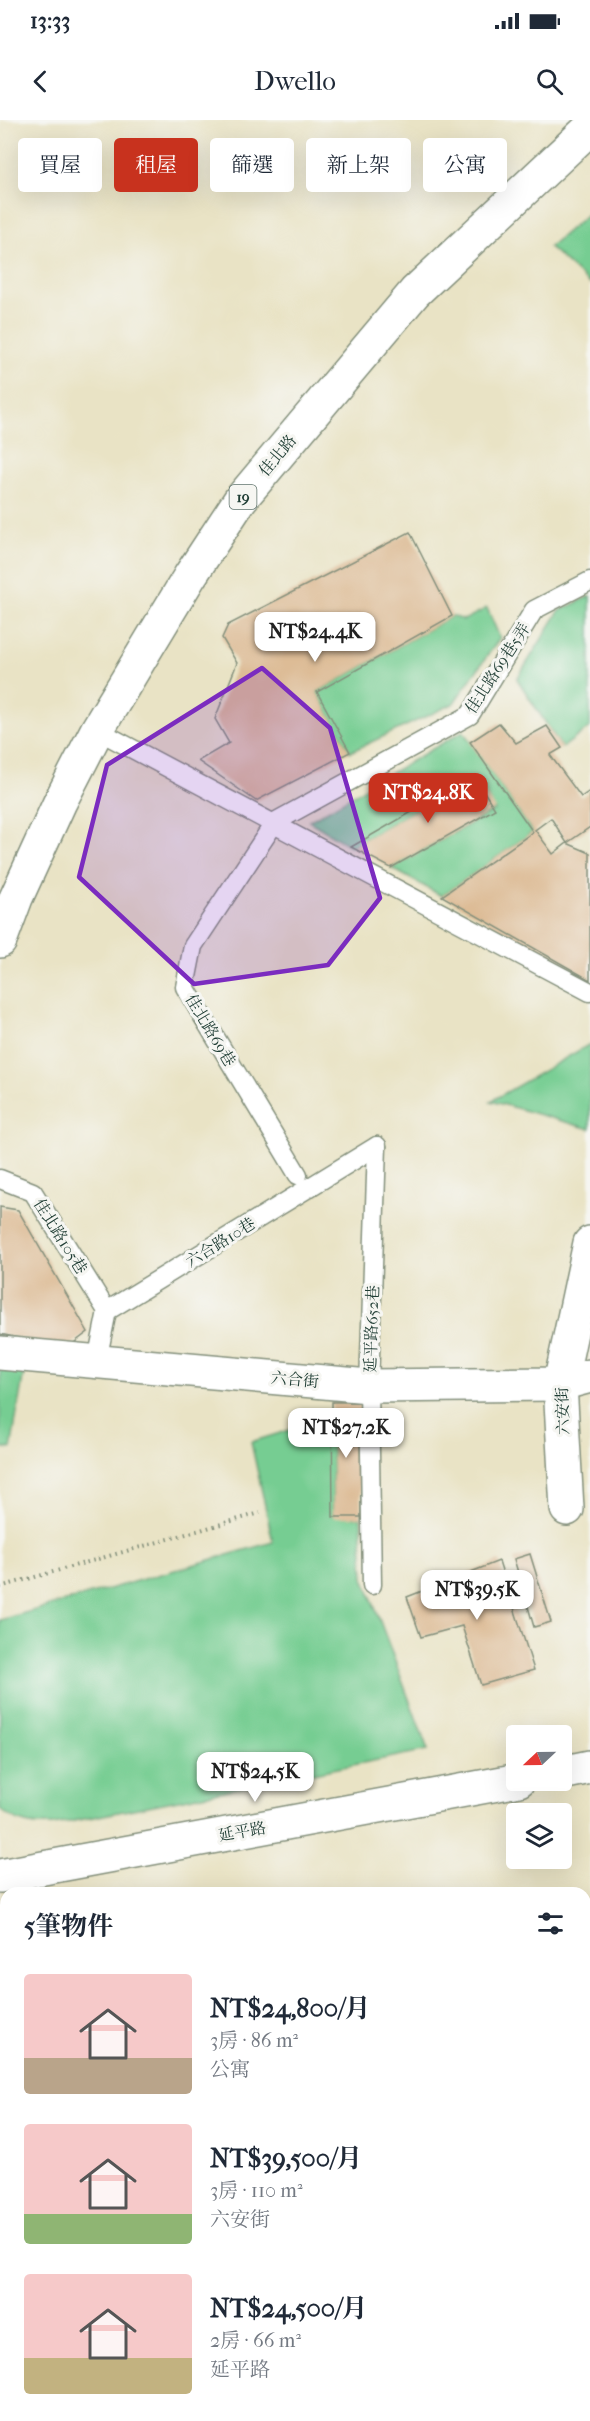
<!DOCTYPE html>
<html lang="zh-TW">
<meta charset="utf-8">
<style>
:root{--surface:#fff;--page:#f2f2f3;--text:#1f2937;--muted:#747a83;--accent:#c8321e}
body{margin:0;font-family:"IM FELL French Canon","Noto Serif TC",serif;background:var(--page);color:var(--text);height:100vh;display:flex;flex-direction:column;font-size:22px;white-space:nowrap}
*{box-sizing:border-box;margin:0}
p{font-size:20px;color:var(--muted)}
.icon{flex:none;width:33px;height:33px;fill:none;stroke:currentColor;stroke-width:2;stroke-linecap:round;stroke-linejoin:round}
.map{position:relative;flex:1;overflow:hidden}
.sheet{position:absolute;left:0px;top:1767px;width:591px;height:534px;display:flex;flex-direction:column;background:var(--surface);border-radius:18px 18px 0 0;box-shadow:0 6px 24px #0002}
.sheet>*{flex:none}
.top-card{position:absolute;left:18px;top:18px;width:555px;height:54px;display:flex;gap:12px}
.needle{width:39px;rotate:248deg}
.buttons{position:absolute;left:506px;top:1605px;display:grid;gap:12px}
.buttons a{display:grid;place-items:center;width:66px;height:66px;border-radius:6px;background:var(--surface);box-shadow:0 6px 24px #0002;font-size:30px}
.price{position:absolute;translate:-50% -51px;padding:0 14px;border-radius:12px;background:#fff;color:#222;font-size:20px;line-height:39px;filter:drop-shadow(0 2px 3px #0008)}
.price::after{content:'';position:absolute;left:50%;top:36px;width:18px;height:14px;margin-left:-9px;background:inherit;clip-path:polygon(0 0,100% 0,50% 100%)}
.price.on{background:var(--accent);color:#fff}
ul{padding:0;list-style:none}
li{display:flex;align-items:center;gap:18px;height:150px;padding:0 24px}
li span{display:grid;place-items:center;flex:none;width:168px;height:120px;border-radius:6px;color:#555}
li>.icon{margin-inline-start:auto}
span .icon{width:72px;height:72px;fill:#fffc;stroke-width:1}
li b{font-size:26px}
h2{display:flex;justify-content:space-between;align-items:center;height:72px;padding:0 24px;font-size:26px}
.tag{padding:0 21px;border-radius:6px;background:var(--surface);box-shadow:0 6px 24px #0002;font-size:21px;line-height:54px}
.tag.on{background:var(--accent);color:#fff}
.status{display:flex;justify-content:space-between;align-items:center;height:42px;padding:0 30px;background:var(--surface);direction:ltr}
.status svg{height:16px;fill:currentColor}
header{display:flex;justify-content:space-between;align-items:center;height:78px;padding:0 24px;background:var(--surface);font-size:27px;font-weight:600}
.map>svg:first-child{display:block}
.green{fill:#76cd92;stroke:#4a8563;stroke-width:1.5}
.building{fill:#ddbc96;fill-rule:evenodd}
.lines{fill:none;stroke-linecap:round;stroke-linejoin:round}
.service-casing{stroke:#84907c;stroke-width:21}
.minor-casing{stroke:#84907c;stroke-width:36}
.tertiary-casing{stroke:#84907c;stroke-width:36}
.primary-casing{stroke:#84907c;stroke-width:36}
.path{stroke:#84907c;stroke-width:4;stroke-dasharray:1.5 4.5;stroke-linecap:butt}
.service{stroke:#fff;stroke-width:18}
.minor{stroke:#fff;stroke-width:33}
.tertiary{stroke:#fff;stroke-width:33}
.primary{stroke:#fff;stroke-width:33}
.marked{fill:#7b2cbf;fill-opacity:0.2;stroke:#7b2cbf;stroke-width:4.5;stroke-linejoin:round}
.labels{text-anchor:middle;stroke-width:6;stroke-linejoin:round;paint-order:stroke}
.shield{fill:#f6f6f2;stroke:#60746d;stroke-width:1.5}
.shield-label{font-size:15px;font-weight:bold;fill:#1f3d34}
.street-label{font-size:16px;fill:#1f3d34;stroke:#f6f6f2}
</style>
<div class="status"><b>13:33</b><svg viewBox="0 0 49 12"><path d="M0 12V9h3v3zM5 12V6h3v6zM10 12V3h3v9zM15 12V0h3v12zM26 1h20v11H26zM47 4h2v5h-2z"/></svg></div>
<header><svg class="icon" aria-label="back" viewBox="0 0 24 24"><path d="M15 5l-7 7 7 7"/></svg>Dwello<svg class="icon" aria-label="search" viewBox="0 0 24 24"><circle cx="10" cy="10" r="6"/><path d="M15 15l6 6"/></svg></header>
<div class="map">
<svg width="590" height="2301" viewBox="0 0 590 2301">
<rect width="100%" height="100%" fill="#f6f6f2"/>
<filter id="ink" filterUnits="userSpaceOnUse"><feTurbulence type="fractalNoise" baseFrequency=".0167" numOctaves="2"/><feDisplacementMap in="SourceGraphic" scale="12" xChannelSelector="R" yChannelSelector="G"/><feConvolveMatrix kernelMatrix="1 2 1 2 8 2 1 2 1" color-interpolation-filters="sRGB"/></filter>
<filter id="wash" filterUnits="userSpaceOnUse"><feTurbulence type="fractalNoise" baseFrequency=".008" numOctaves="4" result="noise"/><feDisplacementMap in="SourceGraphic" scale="24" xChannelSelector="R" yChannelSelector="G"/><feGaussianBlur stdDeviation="1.35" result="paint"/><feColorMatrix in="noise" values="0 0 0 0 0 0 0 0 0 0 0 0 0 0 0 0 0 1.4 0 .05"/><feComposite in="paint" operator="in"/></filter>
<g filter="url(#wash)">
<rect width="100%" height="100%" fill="#e9e3c5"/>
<!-- green -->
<g class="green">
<polygon points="590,92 590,164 549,127"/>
<polygon points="590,476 590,607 562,628 517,559 559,491"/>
<polygon points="487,488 500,518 453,584 350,632 317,572 452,496 464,500"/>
<polygon points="463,611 533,712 442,776 391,748 495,690 474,656 351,727 309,701"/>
<polygon points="590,924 590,1009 491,981"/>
<polygon points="0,1248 24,1251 11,1329 0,1327"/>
<path d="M332,1304L333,1396L361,1397L364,1458L428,1630L54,1705C32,1706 17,1704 0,1689V1500L273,1422L251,1322L306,1305Z"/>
</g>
<g id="blocks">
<!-- building -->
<g class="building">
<polygon points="410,412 452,496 317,572 350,632 256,681 198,641 229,623 215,599 237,543 222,518 228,505"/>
<path d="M499,603L516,623L547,606L562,628L550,635L581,677L590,671V707L567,723L590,733V860L442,776L533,712L470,622ZM551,698L567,723L553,734L535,710Z"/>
<polygon points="474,656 495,689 391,748 351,727"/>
<polygon points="0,1087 18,1090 88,1212 67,1228 0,1214"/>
<polygon points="332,1282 360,1282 361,1397 333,1397"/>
<polygon points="530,1434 551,1502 534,1507 514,1439"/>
<polygon points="499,1441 534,1550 481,1565 462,1506 421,1517 407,1477"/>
</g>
</g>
</g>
<g filter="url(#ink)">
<use href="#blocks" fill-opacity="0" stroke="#84907c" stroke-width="1.5"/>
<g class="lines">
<!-- service casing -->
<g class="service-casing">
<g id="service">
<polyline points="97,610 590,872"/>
<polyline points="298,1055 185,867 193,826 275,702 470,595 534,490 590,461"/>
<polyline points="0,1059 33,1072 107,1191"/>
<polyline points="97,1241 107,1191 377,1026"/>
<polyline points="372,1465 369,1266 377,1026"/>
</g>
</g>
<!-- minor casing -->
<g class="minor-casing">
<g id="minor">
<polyline points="0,1233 369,1266 560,1264 590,1256"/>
<polyline points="567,1389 560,1264 590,1123"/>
<polyline points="561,1653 590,1647"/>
<polyline points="0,1756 519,1660"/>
</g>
</g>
<!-- tertiary casing -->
<g class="tertiary-casing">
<g id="tertiary">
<polyline points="0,1985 6,2012"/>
<polyline points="69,2295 70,2301"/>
</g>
</g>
<!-- primary casing -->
<g class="primary-casing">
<polyline id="primary" points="0,821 16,778 60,682 97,610 190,456 240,380 415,172 590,8"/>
</g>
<!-- path -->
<polyline class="path" points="0,1467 260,1393"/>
<!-- service -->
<use href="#service" class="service"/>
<!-- minor -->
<use href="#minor" class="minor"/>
<!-- tertiary -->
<use href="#tertiary" class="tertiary"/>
<!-- primary -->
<use href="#primary" class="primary"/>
</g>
</g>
<!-- marked area -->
<path class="marked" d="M262,548L330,608L380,778L328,845L194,864L79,757L107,645Z"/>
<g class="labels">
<!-- shield labels -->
<rect class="shield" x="229.5" y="365" width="27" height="24" rx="4.5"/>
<g class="shield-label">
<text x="243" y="382">19</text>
</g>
<!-- street labels -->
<g class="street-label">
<text transform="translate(277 335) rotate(-50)" y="6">佳北路</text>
<text transform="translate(497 548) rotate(-57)" y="6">佳北路69巷5弄</text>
<text transform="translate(211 910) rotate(59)" y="6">佳北路69巷</text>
<text transform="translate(61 1116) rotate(58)" y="6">佳北路105巷</text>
<text transform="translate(220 1122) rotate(-32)" y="6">六合路10巷</text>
<text transform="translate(371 1209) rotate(-88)" y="6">延平路652巷</text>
<text transform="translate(295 1259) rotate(5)" y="6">六合街</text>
<text transform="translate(562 1291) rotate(-92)" y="6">六安街</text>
<text transform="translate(242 1711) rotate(-10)" y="6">延平路</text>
</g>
</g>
</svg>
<div class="buttons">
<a><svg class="needle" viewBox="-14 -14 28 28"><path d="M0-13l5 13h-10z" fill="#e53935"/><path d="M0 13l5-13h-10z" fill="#747a83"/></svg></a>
<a><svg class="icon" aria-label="layers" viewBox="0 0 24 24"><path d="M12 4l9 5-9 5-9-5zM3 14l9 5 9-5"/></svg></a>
</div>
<b class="price" style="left:315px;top:543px">NT$24.4K</b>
<b class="price on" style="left:428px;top:704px">NT$24.8K</b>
<b class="price" style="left:346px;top:1339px">NT$27.2K</b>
<b class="price" style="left:477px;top:1501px">NT$39.5K</b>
<b class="price" style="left:255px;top:1683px">NT$24.5K</b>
<div class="top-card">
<a class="tag">買屋</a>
<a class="tag on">租屋</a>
<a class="tag">篩選</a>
<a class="tag">新上架</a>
<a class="tag">公寓</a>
</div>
<section class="sheet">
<h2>5筆物件<svg class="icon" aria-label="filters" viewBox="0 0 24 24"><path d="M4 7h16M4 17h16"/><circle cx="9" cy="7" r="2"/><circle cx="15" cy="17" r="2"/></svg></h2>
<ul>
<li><span style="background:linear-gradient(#f6c9c9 70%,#b9a48a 0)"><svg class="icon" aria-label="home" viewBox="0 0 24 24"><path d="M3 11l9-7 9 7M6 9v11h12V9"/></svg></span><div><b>NT$24,800/月</b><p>3房 · 86 m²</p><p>公寓</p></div></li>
<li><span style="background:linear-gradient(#f6c9c9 75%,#8fb573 0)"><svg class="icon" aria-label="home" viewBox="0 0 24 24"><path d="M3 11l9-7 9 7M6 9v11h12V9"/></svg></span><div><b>NT$39,500/月</b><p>3房 · 110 m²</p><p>六安街</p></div></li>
<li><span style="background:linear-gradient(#f6c9c9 70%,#c2b280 0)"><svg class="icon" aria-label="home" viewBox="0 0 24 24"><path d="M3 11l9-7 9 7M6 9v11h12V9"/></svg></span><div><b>NT$24,500/月</b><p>2房 · 66 m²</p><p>延平路</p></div></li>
</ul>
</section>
</div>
